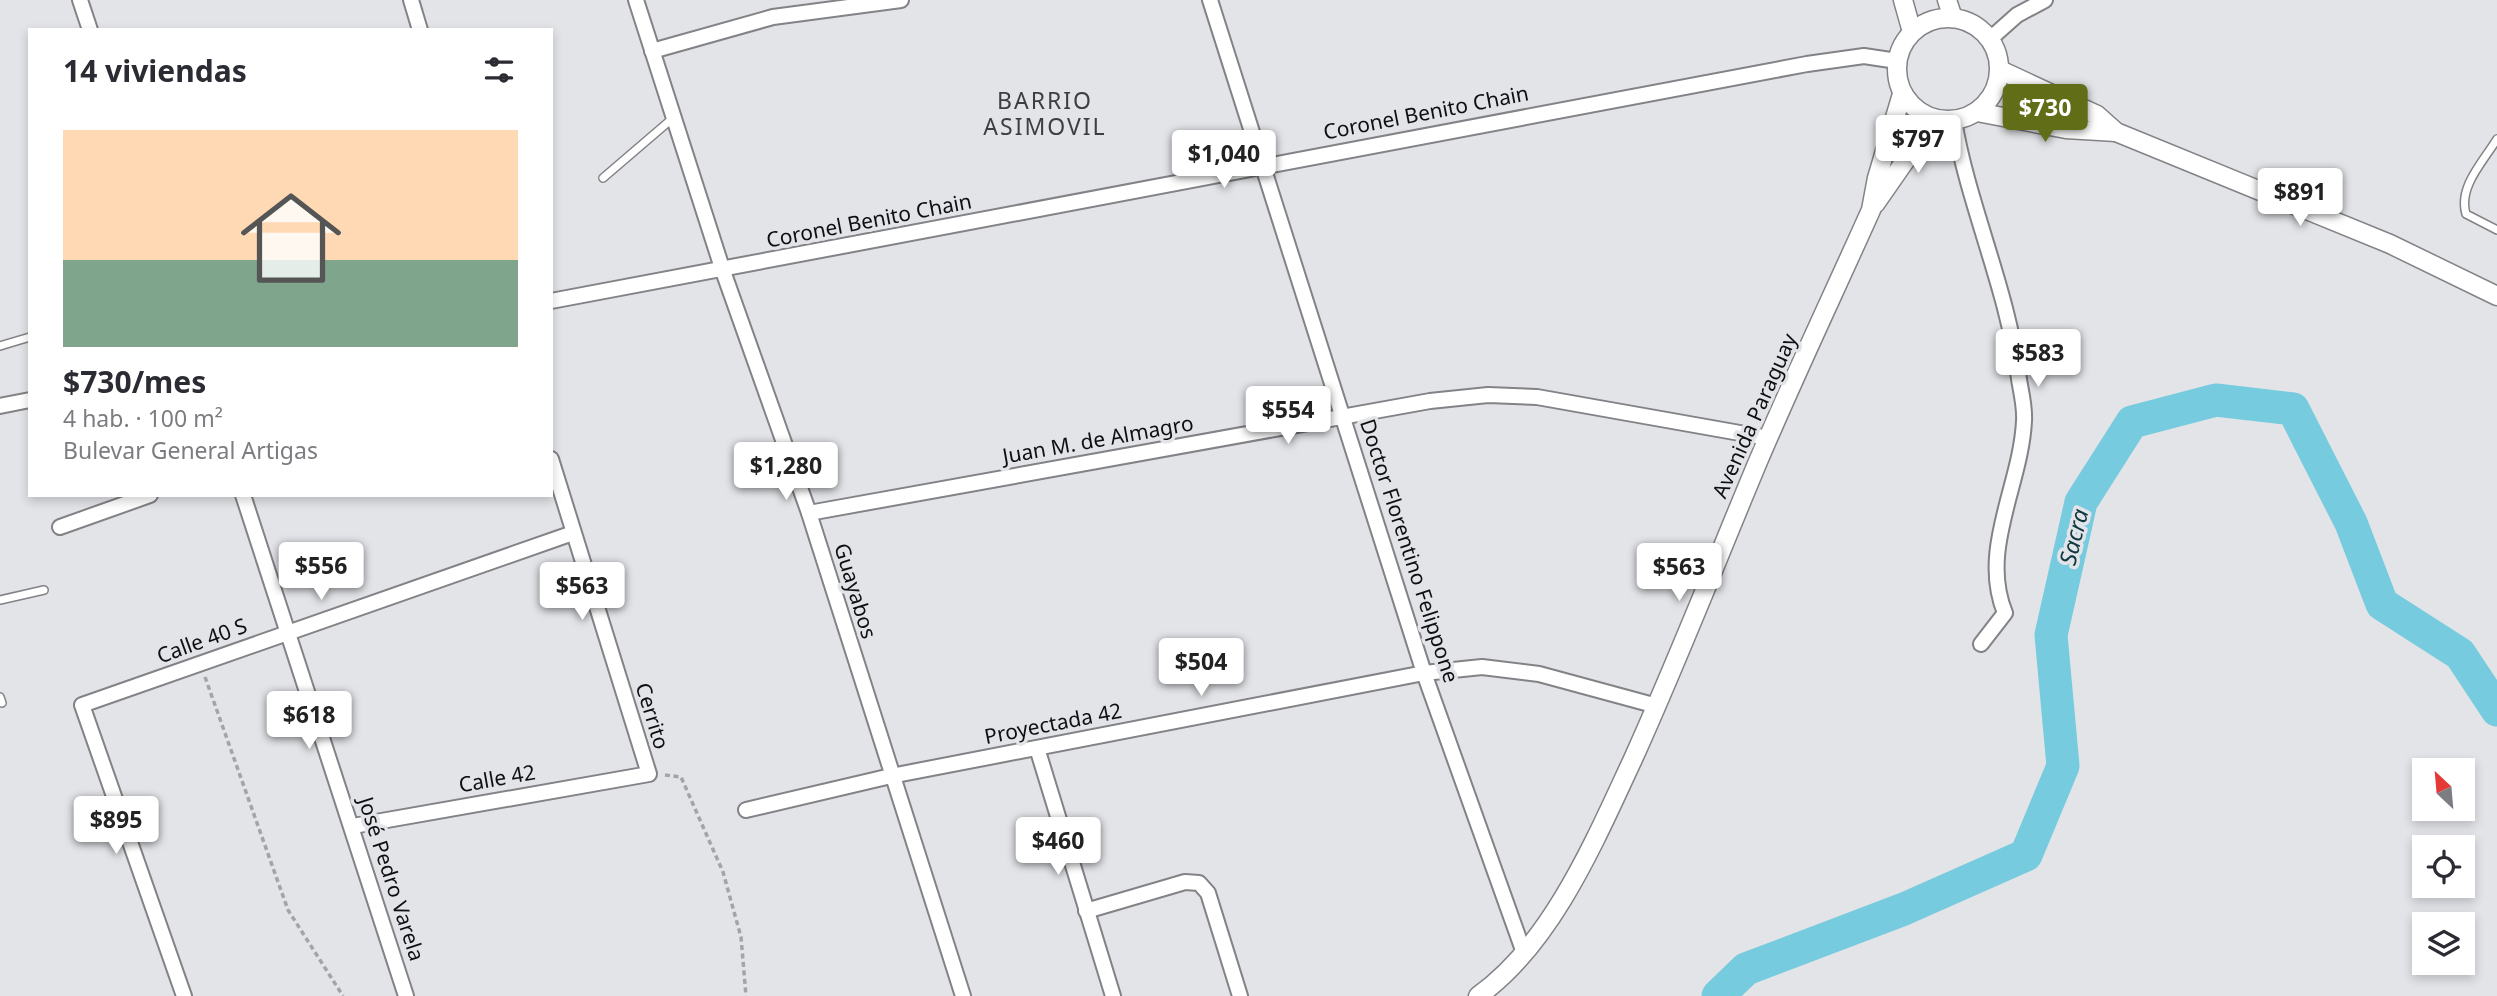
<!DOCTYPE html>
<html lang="es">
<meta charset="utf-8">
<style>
:root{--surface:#fff;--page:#f2f2f3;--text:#2b2b33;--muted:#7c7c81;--line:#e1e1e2;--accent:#616e17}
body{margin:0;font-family:"Noto Sans",sans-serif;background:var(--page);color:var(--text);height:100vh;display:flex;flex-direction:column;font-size:26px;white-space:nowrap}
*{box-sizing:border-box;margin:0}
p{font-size:23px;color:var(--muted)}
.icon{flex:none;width:38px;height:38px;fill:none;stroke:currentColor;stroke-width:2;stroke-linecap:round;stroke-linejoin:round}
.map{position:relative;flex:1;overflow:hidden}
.side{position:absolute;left:28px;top:28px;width:525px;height:469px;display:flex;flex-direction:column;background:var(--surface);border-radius:0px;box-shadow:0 4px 10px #0003}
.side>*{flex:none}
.needle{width:46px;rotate:334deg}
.tools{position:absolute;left:2412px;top:758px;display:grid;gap:14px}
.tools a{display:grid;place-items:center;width:63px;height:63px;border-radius:0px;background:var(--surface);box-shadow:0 4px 10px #0003;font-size:35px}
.price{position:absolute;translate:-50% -60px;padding:0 16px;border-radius:7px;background:#fff;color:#222;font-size:23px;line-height:46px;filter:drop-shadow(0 2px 4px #0008)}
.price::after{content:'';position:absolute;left:50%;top:42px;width:21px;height:16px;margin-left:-10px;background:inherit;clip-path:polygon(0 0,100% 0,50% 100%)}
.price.on{background:var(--accent);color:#fff}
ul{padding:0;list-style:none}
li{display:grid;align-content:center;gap:14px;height:371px;padding:0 35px}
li+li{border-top:2px solid var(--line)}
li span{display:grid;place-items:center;height:217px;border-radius:0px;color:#555}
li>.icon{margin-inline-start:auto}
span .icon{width:126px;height:126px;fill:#fffc;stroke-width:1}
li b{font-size:30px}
h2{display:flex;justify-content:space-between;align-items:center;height:84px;padding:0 35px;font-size:30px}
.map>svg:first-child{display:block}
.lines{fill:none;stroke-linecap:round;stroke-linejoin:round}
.river{stroke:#76cbde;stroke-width:33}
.service-casing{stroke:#828287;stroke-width:10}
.minor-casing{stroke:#828287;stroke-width:18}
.tertiary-casing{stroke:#828287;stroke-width:21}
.path{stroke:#a3a4a7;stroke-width:3.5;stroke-dasharray:5 3.5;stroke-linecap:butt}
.service{stroke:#fff;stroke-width:7}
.minor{stroke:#fff;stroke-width:14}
.tertiary{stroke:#fff;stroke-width:18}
.labels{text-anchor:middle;stroke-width:7;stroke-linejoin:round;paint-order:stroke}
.street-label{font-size:21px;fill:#0e0f10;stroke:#e3e4e8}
.neighbourhood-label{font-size:23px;letter-spacing:2px;fill:#3e3e42;stroke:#e3e4e8}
.water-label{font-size:23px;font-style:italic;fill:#0e3840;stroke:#e3e4e8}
</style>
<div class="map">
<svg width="2497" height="996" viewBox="0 0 2497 996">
<rect width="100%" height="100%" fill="#e3e4e8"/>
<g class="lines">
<!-- river -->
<polyline class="river" points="1718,996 1746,969 1904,909 2026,855 2063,766 2051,635 2081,502 2132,422 2216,400 2293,409 2351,523 2382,604 2460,654 2497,710"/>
<!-- service casing -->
<g class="service-casing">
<g id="service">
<path d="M2497,139C2483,162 2458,187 2466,214L2497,230"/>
<polyline points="603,178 673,118"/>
<polyline points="0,346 30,337"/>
<polyline points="0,600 44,590"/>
<polyline points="0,697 2,703"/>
</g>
</g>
<!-- minor casing -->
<g class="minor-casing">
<g id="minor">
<polyline points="80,0 90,30"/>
<polyline points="411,0 420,30"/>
<polyline points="636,0 723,271 809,513 963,996"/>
<polyline points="1210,0 1424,673 1524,953"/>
<polyline points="1990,39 2017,15 2045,0"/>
<polyline points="652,51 773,17 901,0"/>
<path d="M1954,121C1969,208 2008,290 2019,379C2021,392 2025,407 2024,421C2021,485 1979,550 2005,613L1981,644"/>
<polyline points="551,301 1807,64 1864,56 1897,61"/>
<polyline points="0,406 30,400"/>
<polyline points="243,495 406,996"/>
<polyline points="809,513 1430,401 1488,395 1537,397 1768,438"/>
<polyline points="60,527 150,495"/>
<polyline points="1037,748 1113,996"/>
<polyline points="746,810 891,776 1424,673 1482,667 1539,674 1657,706"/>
<polyline points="353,826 649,774 551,459"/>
<polyline points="1086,911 1185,882 1199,883 1208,893 1240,996"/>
<polyline points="184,996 82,705 573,533"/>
</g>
</g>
<!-- tertiary casing -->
<g class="tertiary-casing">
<g id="tertiary">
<polyline points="1903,0 1912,32"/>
<polyline points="1947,0 1953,18"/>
<circle cx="1948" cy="69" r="51"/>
<polyline points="2000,70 2097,115 2116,132 2390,244 2497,296"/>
<polyline points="1977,112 2066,129 2116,132"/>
<polyline points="1875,204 1914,148 1942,121"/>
<path d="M1478,996C1552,944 1596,838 1633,759C1676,664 1714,567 1754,471C1791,383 1832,297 1871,210L1877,178L1902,94"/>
</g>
</g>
<!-- path -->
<g class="path">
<polyline points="205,677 288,910 343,996"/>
<polyline points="665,775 681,777 723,872 741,937 746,996"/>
</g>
<!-- service -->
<use href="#service" class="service"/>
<!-- minor -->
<use href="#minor" class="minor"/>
<!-- tertiary -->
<use href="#tertiary" class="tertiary"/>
</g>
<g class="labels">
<!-- street labels -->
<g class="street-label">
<text transform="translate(1426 113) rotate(-11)" y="7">Coronel Benito Chain</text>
<text transform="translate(869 221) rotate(-11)" y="7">Coronel Benito Chain</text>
<text transform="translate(1755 416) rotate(-66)" y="7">Avenida Paraguay</text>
<text transform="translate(1098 440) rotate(-10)" y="7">Juan M. de Almagro</text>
<text transform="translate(1409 551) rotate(72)" y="7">Doctor Florentino Felippone</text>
<text transform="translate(855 591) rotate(73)" y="7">Guayabos</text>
<text transform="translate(202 641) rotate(-20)" y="7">Calle 40 S</text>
<text transform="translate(652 716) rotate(73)" y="7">Cerrito</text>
<text transform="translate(1053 724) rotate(-11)" y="7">Proyectada 42</text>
<text transform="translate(497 779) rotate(-10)" y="7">Calle 42</text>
<text transform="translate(391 879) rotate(72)" y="7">José Pedro Varela</text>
</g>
<!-- neighbourhood labels -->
<g class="neighbourhood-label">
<text x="1045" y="109">BARRIO<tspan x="1045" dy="26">ASIMOVIL</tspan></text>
</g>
<!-- water labels -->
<g class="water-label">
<text transform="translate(2074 537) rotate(-76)" y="8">Sacra</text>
</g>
</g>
</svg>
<div class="tools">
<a><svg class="needle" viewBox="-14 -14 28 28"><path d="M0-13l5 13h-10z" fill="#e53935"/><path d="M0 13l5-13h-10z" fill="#7c7c81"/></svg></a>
<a><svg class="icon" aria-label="locate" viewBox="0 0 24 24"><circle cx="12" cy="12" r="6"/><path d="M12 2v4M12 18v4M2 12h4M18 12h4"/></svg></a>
<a><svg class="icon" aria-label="layers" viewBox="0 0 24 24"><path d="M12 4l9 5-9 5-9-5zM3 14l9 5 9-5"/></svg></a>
</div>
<b class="price on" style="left:2045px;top:144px">$730</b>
<b class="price" style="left:1918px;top:175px">$797</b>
<b class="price" style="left:1224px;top:190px">$1,040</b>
<b class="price" style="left:2300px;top:228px">$891</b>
<b class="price" style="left:2038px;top:389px">$583</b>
<b class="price" style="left:1288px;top:446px">$554</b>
<b class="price" style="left:786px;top:502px">$1,280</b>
<b class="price" style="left:321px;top:602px">$556</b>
<b class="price" style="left:1679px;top:603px">$563</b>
<b class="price" style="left:582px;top:622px">$563</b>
<b class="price" style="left:1201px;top:698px">$504</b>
<b class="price" style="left:309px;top:751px">$618</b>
<b class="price" style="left:116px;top:856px">$895</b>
<b class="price" style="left:1058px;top:877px">$460</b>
<section class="side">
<h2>14 viviendas<svg class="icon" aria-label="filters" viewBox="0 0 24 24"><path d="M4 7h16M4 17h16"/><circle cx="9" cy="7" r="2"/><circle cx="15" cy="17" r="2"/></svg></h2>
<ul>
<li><span style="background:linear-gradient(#ffd9b3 60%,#7fa58c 0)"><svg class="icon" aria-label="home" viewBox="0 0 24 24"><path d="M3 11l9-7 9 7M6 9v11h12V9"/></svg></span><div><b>$730/mes</b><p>4 hab. · 100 m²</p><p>Bulevar General Artigas</p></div></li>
</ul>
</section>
</div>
